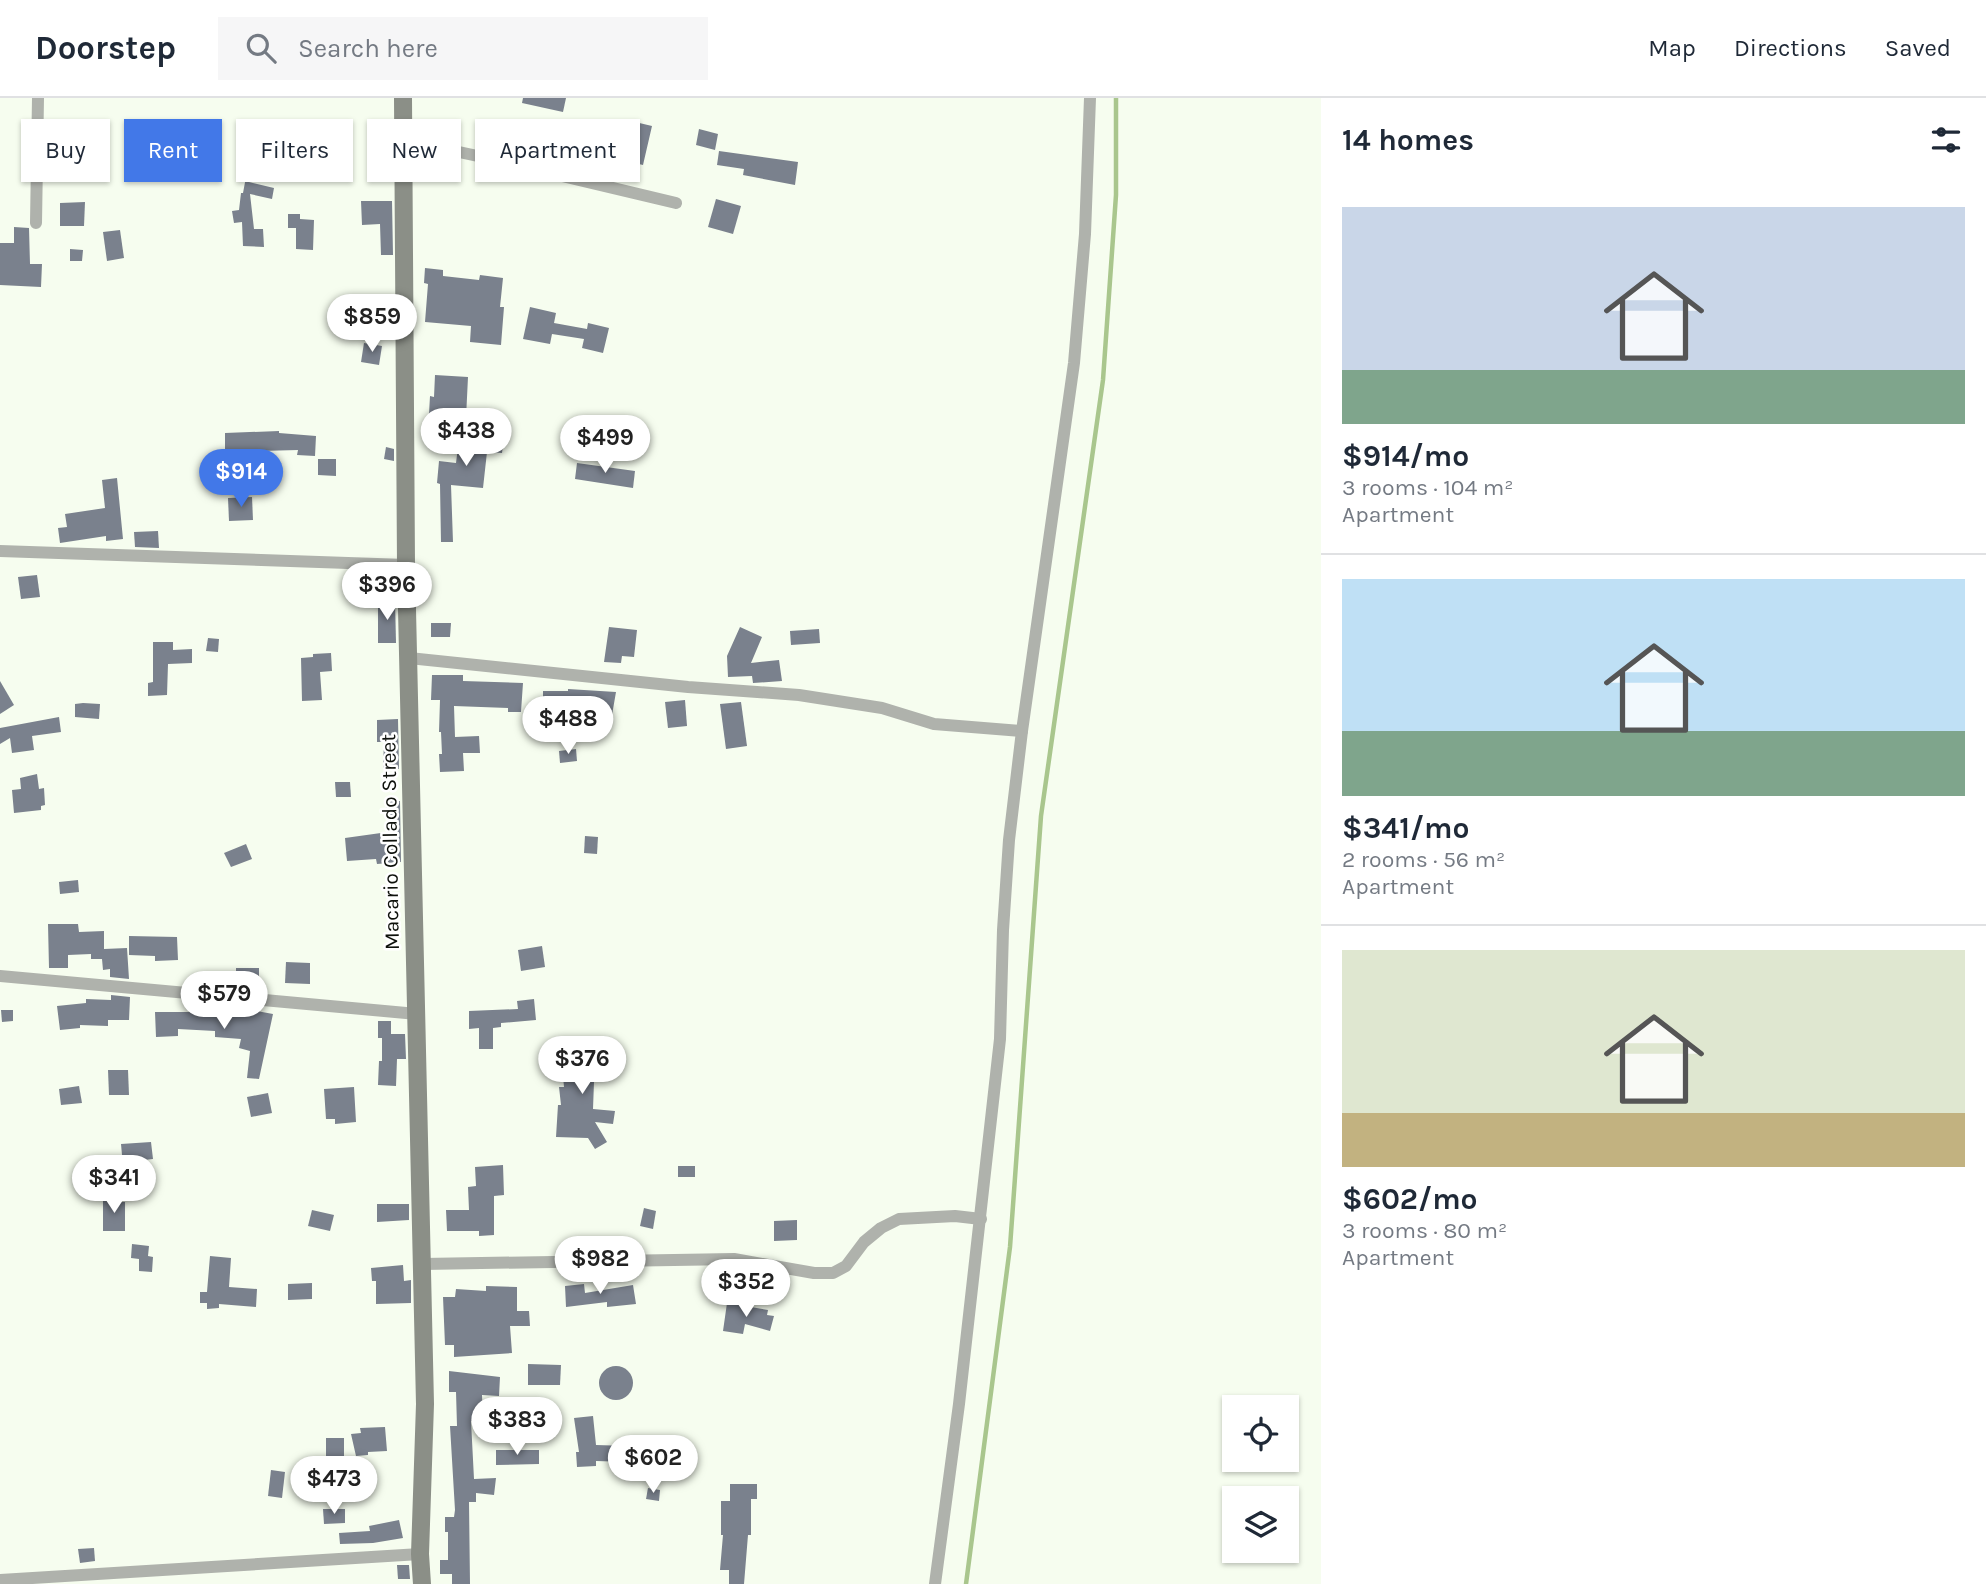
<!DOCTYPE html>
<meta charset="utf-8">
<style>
:root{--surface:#fff;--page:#f6f6f7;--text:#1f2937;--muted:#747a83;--line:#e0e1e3;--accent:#4278e8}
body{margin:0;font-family:Karla,sans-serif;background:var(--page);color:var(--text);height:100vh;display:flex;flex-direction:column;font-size:26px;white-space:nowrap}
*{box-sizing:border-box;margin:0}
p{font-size:23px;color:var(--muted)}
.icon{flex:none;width:38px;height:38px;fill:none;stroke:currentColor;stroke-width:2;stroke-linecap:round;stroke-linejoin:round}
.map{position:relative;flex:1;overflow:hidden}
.side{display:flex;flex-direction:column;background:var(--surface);width:665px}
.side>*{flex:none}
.top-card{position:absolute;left:21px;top:21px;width:665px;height:63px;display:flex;gap:14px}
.fabs{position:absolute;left:1222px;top:1297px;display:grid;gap:14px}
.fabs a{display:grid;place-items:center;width:77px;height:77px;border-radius:0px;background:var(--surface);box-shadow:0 2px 5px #0004;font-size:35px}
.price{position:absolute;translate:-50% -60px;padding:0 16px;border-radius:24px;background:#fff;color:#222;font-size:23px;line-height:46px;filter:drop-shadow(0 2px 4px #0008)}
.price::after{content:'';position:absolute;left:50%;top:42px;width:21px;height:16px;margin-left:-10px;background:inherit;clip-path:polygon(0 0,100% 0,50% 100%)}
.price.active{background:var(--accent);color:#fff}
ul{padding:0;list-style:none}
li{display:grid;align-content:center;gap:14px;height:371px;padding:0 21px}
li+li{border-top:2px solid var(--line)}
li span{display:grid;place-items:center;height:217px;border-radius:0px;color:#555}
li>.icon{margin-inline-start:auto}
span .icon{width:126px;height:126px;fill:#fffc;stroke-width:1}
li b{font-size:30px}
h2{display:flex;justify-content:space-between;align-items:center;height:84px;padding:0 21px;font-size:30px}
.pill{padding:0 24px;border-radius:0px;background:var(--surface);box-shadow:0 2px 5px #0004;font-size:24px;line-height:63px}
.pill.active{background:var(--accent);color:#fff}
header{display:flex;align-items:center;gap:42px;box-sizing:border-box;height:98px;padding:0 35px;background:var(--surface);border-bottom:2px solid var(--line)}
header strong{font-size:33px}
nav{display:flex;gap:38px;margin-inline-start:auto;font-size:24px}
.search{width:490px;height:63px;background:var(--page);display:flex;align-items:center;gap:18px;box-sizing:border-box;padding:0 24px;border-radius:0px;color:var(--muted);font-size:26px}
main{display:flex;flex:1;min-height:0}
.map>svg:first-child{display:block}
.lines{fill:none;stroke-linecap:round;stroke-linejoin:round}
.stream{stroke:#a9c68d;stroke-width:4.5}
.building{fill:#7a818d}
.street{stroke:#afb2ac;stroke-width:12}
.secondary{stroke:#8b8f87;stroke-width:18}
.labels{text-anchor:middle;stroke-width:5;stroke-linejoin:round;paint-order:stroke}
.street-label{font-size:21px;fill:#0e110c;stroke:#fff}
</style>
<header>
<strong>Doorstep</strong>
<div class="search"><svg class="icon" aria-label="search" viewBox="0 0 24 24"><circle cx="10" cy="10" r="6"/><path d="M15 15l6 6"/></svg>Search here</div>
<nav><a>Map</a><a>Directions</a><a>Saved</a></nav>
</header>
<main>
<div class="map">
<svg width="1321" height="1486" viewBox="0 0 1321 1486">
<rect width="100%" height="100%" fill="#f6fdef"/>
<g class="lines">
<!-- stream -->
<polyline class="stream" points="966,1486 1010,1149 1041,718 1103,282 1116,97 1116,0"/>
</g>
<!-- building -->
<g class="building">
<polygon points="523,0 566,0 563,14 522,5"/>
<polygon points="631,23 652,28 643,67 609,59 613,40 627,43"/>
<polygon points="699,31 718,36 715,52 696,47"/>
<polygon points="719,53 798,64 795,87 743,77 744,71 717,67"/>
<polygon points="246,79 249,79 249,84 274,90 272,101 250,96 254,131 263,131 264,149 243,148 242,124 234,125 232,113 239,112 241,95 243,95"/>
<polygon points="716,101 741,108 733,136 708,129"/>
<polygon points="361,103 392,103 393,157 381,157 380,126 362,127"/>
<polygon points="85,104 84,128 60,128 60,105"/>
<polygon points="288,116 300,116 300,121 314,122 313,152 296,151 296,130 288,130"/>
<polygon points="14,129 29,130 30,166 42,166 41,189 0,187 0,145 14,145"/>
<polygon points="120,132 124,160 107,163 103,134"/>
<polygon points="70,151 83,152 82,163 70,163"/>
<polygon points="425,170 443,172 443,178 479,182 480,177 503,180 500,209 504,209 501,247 470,244 471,228 425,224 428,186 424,185"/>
<polygon points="530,209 556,215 554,225 587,231 588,225 609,230 603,255 582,250 584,241 552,236 550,246 523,241"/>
<polygon points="364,245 382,248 379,267 361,264"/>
<polygon points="435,277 468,279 466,320 429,316 430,298 434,299"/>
<polygon points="461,325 505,331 502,355 487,354 483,390 451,387 453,444 441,444 440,386 437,385 439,363 456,365"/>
<polygon points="279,333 279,335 316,338 315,358 297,357 298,352 260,353 225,351 225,335"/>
<polygon points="386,349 394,351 394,363 384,361"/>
<polygon points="318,361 336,361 336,378 318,377"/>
<polygon points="577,365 635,373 633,390 575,381"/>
<polygon points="117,380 123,441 106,443 106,438 60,445 58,430 67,429 65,416 105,410 102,382"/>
<polygon points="252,399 253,422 229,423 228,400"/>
<polygon points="158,433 159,450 135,449 134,434"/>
<polygon points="37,477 40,499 21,501 18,479"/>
<polygon points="378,502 395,502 396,545 378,545"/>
<polygon points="431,525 451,525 450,539 431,539"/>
<polygon points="609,529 637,532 634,559 622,558 621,565 604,564"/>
<polygon points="740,529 762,539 751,565 779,562 782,583 753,585 752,578 728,579 727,558"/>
<polygon points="819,531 820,545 791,547 790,533"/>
<polygon points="208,540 219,541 218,554 206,553"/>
<polygon points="153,544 173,544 173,552 192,551 192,565 168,566 167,597 148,598 148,585 153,584"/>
<polygon points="331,555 332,573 320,574 322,602 302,603 301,560 313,559 313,556"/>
<polygon points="432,577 463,577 463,583 523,585 521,614 508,614 508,610 454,608 455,639 479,638 480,655 463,655 464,673 440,674 439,656 442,656 441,634 439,634 440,602 431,602"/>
<polygon points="0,583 14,607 0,616"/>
<polygon points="568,591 616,594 612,617 593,614 594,607 564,606 563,635 549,634 550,612 543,613 543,593 568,593"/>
<polygon points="685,602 687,628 668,630 665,604"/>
<polygon points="741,604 747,648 726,651 720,606"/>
<polygon points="83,605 100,606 99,621 75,619 75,606"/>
<polygon points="59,619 61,634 32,638 34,652 12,655 10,640 0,646 0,630"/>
<polygon points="398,621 399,671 383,670 384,644 377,644 377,622"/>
<polygon points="576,651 577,663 560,665 559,653"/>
<polygon points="37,676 39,691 44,690 45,707 41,708 41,712 14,715 12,692 21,691 20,680"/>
<polygon points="335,684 350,684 351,699 336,699"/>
<polygon points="386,703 400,703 401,764 377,766 376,761 347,763 345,740 388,734"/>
<polygon points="585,738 598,739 597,756 584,755"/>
<polygon points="246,746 252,761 231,769 224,755"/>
<polygon points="78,782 79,794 60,796 59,784"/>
<polygon points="48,826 78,826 79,834 104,833 104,851 127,850 129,881 110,879 110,871 103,872 102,861 91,861 91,856 68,857 68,870 49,870"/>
<polygon points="129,838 177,839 178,862 155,863 155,858 129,857"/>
<polygon points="542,848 545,869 521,873 518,852"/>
<polygon points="286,864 310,865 310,886 285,885"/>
<rect x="236" y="870" width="23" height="15"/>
<polygon points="111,897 130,899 129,922 108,922 108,928 80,927 80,930 60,932 57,908 86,905 86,901 111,902"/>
<polygon points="534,901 536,922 501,925 501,929 493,930 493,951 479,951 479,930 469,931 469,913 518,911 517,903"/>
<polygon points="246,911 273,916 259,981 247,980 250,953 239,950 241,941 215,939 215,933 178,931 178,938 156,939 155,914 206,914 206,916 245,919"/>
<polygon points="1,912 13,912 13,923 2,924"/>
<polygon points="378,923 391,923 391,936 405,936 406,961 397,961 396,988 378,987 379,963 382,963 382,940 378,940"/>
<polygon points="607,946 609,959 595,960 597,983 594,984 593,1011 615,1013 613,1026 595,1024 607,1044 595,1051 588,1040 556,1039 558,1007 561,1007 559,989 564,989 562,967 568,966 566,950"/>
<polygon points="108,972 128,972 129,997 109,997"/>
<polygon points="79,988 82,1005 61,1007 59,991"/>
<polygon points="354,989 356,1024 335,1026 335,1021 326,1021 324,991"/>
<polygon points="268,995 272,1015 251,1019 247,999"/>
<polygon points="151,1044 153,1061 144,1062 145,1071 115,1073 114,1058 122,1057 121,1046"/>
<polygon points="503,1067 504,1097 494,1098 494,1137 479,1138 479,1133 447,1133 446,1112 469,1112 468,1089 476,1088 475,1069"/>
<rect x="678" y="1068" width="17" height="11"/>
<polygon points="103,1099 117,1099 117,1104 125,1104 125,1133 103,1133"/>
<polygon points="377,1106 409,1106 409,1122 377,1124"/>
<polygon points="644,1110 656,1113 653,1131 640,1128"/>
<polygon points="312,1112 334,1117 330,1133 308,1128"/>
<polygon points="797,1122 797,1142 774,1143 774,1123"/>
<polygon points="132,1146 149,1148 148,1158 153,1159 152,1174 139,1173 139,1161 131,1160"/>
<polygon points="210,1158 231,1160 229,1189 257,1191 256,1209 219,1206 219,1210 207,1211 207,1205 200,1205 200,1194 207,1194"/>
<polygon points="403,1167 404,1183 411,1182 411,1205 376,1206 376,1183 372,1183 371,1170"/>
<polygon points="723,1172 725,1191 710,1192 708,1173"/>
<polygon points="312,1185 312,1201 288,1202 288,1186"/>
<polygon points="584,1186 585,1195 633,1187 636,1206 607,1209 607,1204 566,1209 565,1188"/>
<polygon points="486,1188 517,1189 517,1213 529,1213 530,1228 510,1228 512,1255 454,1259 454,1247 445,1247 443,1199 455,1199 456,1191 486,1193"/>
<polygon points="727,1205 768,1212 767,1217 774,1218 770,1233 745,1226 743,1236 723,1233"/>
<polygon points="528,1266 561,1267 560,1287 528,1287"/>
<circle cx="616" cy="1285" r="17"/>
<polygon points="449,1273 500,1279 499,1298 482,1297 483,1323 471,1323 474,1381 496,1380 494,1397 476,1395 476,1404 469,1404 470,1486 452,1486 452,1476 440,1476 440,1462 448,1462 448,1434 445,1434 445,1419 454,1419 455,1412 450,1328 457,1328 456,1294 449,1294"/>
<polygon points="593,1318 596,1347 629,1348 628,1364 596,1363 596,1368 577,1369 576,1354 579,1354 574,1320"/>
<polygon points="385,1329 387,1353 368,1354 368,1357 356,1358 351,1336 361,1335 360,1330"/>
<polygon points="326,1340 344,1340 344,1358 326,1359"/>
<polygon points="496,1352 539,1352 539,1366 496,1367"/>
<polygon points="271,1372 285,1374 282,1400 268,1398"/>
<polygon points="730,1386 757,1386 757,1401 751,1401 751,1437 748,1437 744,1486 729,1486 729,1472 720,1472 723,1437 721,1437 721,1403 730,1403"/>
<polygon points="648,1390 660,1392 659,1403 646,1401"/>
<polygon points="323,1411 345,1411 345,1425 324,1426"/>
<polygon points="399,1422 403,1440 373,1445 340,1446 339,1435 370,1433 369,1428"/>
<polygon points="94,1450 95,1463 80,1465 78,1451"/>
<polygon points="397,1467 409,1467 410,1481 398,1481"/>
</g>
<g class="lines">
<!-- street -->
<g class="street">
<polyline points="403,42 487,60 676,105"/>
<polyline points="36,125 38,0"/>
<polyline points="0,453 406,467"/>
<polyline points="409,560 688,589 799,597 882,610 934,626 1022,633"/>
<polyline points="0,878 417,916"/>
<polyline points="423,1166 734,1161 814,1175 833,1175 846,1168 864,1144 881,1130 899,1121 955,1118 981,1121"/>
<polyline points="0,1482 420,1456"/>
<polyline points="935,1486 959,1306 1000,941 1003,832 1009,742 1022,633 1074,265 1085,136 1090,0"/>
</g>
<!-- secondary -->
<polyline class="secondary" points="403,0 406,467 425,1306 420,1456 422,1486"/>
</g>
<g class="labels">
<!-- street labels -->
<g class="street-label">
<text transform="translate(390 744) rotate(-91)" y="7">Macario Collado Street</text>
</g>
</g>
</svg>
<div class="fabs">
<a><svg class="icon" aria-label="locate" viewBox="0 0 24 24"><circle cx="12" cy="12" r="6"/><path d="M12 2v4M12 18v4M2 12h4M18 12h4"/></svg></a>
<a><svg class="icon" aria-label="layers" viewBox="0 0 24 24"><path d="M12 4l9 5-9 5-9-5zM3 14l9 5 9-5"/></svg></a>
</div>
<b class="price" style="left:372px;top:256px">$859</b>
<b class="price" style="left:466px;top:370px">$438</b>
<b class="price" style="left:605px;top:377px">$499</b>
<b class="price active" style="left:241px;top:411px">$914</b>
<b class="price" style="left:387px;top:524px">$396</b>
<b class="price" style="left:568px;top:658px">$488</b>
<b class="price" style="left:224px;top:933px">$579</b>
<b class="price" style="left:582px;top:998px">$376</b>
<b class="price" style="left:114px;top:1117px">$341</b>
<b class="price" style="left:600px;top:1198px">$982</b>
<b class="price" style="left:746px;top:1221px">$352</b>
<b class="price" style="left:517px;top:1359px">$383</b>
<b class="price" style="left:653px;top:1397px">$602</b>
<b class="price" style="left:334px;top:1418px">$473</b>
<div class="top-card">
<a class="pill">Buy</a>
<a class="pill active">Rent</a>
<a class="pill">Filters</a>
<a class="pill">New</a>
<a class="pill">Apartment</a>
</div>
</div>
<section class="side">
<h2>14 homes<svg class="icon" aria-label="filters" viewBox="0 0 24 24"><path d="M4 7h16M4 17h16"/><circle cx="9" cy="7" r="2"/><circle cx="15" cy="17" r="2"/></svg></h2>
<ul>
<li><span style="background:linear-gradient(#c9d6e8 75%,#7fa58c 0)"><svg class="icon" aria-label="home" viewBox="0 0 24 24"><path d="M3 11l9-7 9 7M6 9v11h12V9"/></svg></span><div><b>$914/mo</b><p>3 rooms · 104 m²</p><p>Apartment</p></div></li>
<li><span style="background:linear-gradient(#bfe0f5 70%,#7fa58c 0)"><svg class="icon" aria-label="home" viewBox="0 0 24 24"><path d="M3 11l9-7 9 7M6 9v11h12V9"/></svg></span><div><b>$341/mo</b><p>2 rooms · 56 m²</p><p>Apartment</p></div></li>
<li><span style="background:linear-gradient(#dfe7d0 75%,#c2b280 0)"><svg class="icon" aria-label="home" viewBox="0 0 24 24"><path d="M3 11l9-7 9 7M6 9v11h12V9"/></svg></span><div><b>$602/mo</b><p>3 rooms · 80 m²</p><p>Apartment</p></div></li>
</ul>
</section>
</main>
